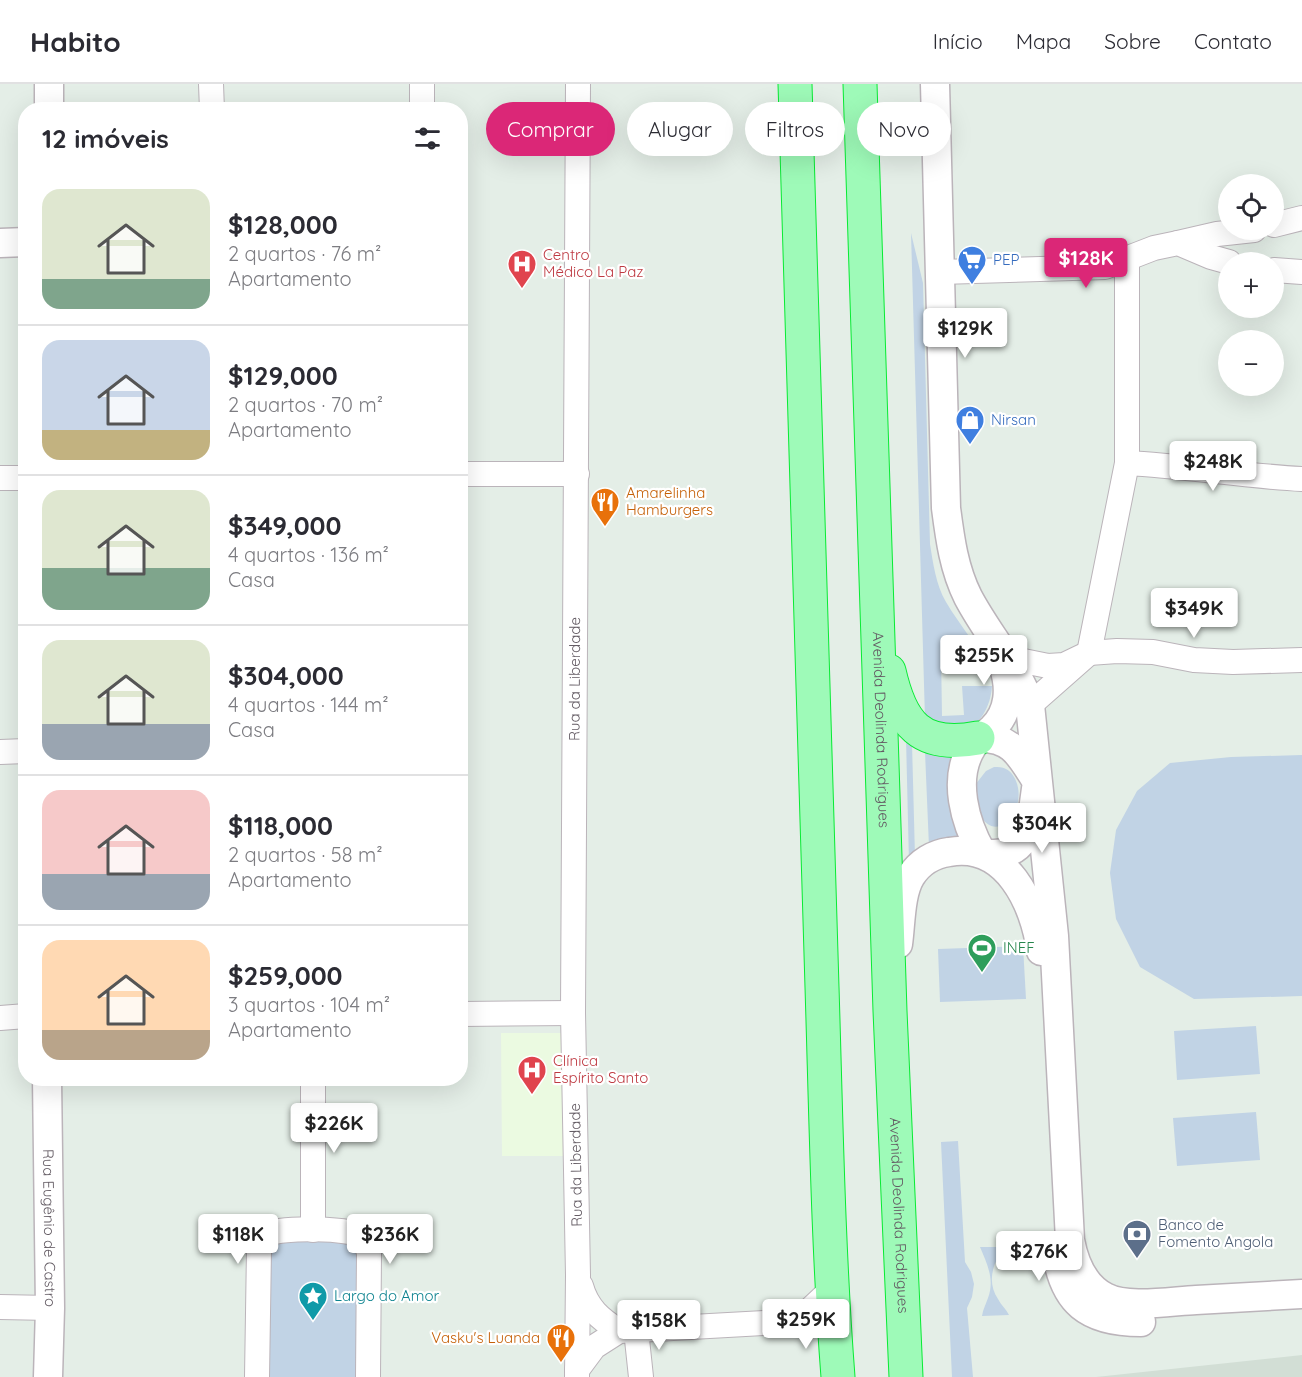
<!DOCTYPE html>
<html lang="pt">
<meta charset="utf-8">
<style>
:root{--surface:#fff;--page:#f7f7f7;--text:#2b2b33;--muted:#7c7c81;--line:#e1e1e2;--accent:#db2777}
body{margin:0;font-family:Quicksand,sans-serif;background:var(--page);color:var(--text);height:100vh;display:flex;flex-direction:column;font-size:22px;white-space:nowrap}
*{box-sizing:border-box;margin:0}
p{font-size:20px;color:var(--muted)}
.icon{flex:none;width:33px;height:33px;fill:none;stroke:currentColor;stroke-width:2;stroke-linecap:round;stroke-linejoin:round}
.map{position:relative;flex:1;overflow:hidden}
.side{position:absolute;left:18px;top:18px;width:450px;height:984px;display:flex;flex-direction:column;background:var(--surface);border-radius:24px;box-shadow:0 6px 24px #0002}
.side>*{flex:none}
.hud{position:absolute;left:486px;top:18px;width:570px;height:54px;display:flex;gap:12px}
.controls{position:absolute;left:1218px;top:90px;display:grid;gap:12px}
.controls a{display:grid;place-items:center;width:66px;height:66px;border-radius:50%;background:var(--surface);box-shadow:0 6px 24px #0002;font-size:30px}
.price{position:absolute;translate:-50% -51px;padding:0 14px;border-radius:6px;background:#fff;color:#222;font-size:20px;line-height:39px;filter:drop-shadow(0 2px 3px #0008)}
.price::after{content:'';position:absolute;left:50%;top:36px;width:18px;height:14px;margin-left:-9px;background:inherit;clip-path:polygon(0 0,100% 0,50% 100%)}
.price.current{background:var(--accent);color:#fff}
ul{padding:0;list-style:none}
li{display:flex;align-items:center;gap:18px;height:150px;padding:0 24px}
li+li{border-top:2px solid var(--line)}
li span{display:grid;place-items:center;flex:none;width:168px;height:120px;border-radius:18px;color:#555}
li>.icon{margin-inline-start:auto}
span .icon{width:72px;height:72px;fill:#fffc;stroke-width:1}
li b{font-size:26px}
h2{display:flex;justify-content:space-between;align-items:center;height:72px;padding:0 24px;font-size:26px}
.pill{padding:0 21px;border-radius:27px;background:var(--surface);box-shadow:0 6px 24px #0002;font-size:21px;line-height:54px}
.pill.current{background:var(--accent);color:#fff}
header{display:flex;align-items:center;gap:36px;box-sizing:border-box;height:84px;padding:0 30px;background:var(--surface);border-bottom:2px solid var(--line)}
header strong{font-size:28px}
nav{display:flex;gap:33px;margin-inline-start:auto;font-size:21px}
.map>svg:first-child{display:block}
.education{fill:#d2ded5}
.medical{fill:#ebfae1}
.green{fill:#c1d3e5}
.lines{fill:none;stroke-linecap:round;stroke-linejoin:round}
.minor-casing{stroke:#bbb4ba;stroke-width:26}
.tertiary-casing{stroke:#bbb4ba;stroke-width:31}
.trunk-casing{stroke:#08ea34;stroke-width:35}
.minor{stroke:#fff;stroke-width:24}
.tertiary{stroke:#fff;stroke-width:28}
.trunk{stroke:#9efab8;stroke-width:33}
.labels{text-anchor:middle;stroke-width:4.5;stroke-linejoin:round;paint-order:stroke}
.health-label{font-size:15px;fill:#be3a42;stroke:#fff;text-anchor:start}
.shop-label{font-size:15px;fill:#366cbe;stroke:#fff;text-anchor:start}
.food-label{font-size:15px;fill:#c56008;stroke:#fff;text-anchor:start}
.street-label{font-size:15px;fill:#645c64;stroke:#fff}
.leisure-label{font-size:15px;fill:#27864d;stroke:#fff;text-anchor:start}
.service-label{font-size:15px;fill:#4e5e75;stroke:#fff;text-anchor:start}
.culture-label{font-size:15px;fill:#0d838f;stroke:#fff;text-anchor:start}
</style>
<header>
<strong>Habito</strong>
<nav><a>Início</a><a>Mapa</a><a>Sobre</a><a>Contato</a></nav>
</header>
<div class="map">
<svg width="1302" height="1293" viewBox="0 0 1302 1293">
<rect width="100%" height="100%" fill="#e4eee7"/>
<!-- education -->
<polygon class="education" points="1302,1271 1302,1293 1096,1293"/>
<!-- medical -->
<polygon class="medical" points="501,949 563,949 563,1072 502,1072"/>
<!-- green -->
<g class="green">
<path d="M911,149L923,199L930,460C933,479 936,501 946,518C960,542 980,563 989,589L976,587L974,572L941,570L942,632L964,631L962,602H992C991,621 980,646 957,646C947,645 934,638 925,635Z"/>
<polygon points="906,654 912,659 915,773 909,779"/>
<polygon points="925,668 941,673 955,672 960,755 929,763"/>
<polygon points="1302,671 1302,912 1194,915 1140,883 1116,835 1110,789 1116,746 1137,707 1170,679 1231,673"/>
<path d="M994,683C1003,683 1009,684 1014,693C1031,722 997,765 979,729C976,721 976,709 975,701L986,687Z"/>
<polygon points="1023,862 1026,915 940,918 938,865"/>
<polygon points="1256,942 1260,990 1177,996 1174,947"/>
<polygon points="1256,1028 1260,1076 1177,1082 1173,1034"/>
<polygon points="958,1057 965,1178 971,1188 974,1200 972,1213 967,1224 973,1293 952,1293 941,1058"/>
<polygon points="266,1155 358,1157 359,1293 263,1293"/>
<path d="M980,1163H1007C993,1175 986,1198 998,1215C1001,1221 1006,1225 1009,1231L982,1232C983,1225 986,1220 988,1214C995,1195 987,1180 980,1163Z"/>
</g>
<g class="lines">
<!-- minor casing -->
<g class="minor-casing">
<g id="minor">
<polyline points="211,0 212,26"/>
<polyline points="422,0 422,26"/>
<polyline points="1274,141 1302,134"/>
<polyline points="1178,159 1217,150 1254,146"/>
<polyline points="1274,186 1302,188"/>
<polyline points="940,188 1105,183 1154,164 1178,159 1211,173 1229,178"/>
<path d="M1127,379C1185,382 1243,392 1302,395"/>
<polyline points="460,390 577,390"/>
<polyline points="0,394 26,394"/>
<polyline points="1008,574 1048,582 1064,581 1089,569 1117,567 1153,568 1194,576 1233,578 1302,576"/>
<polyline points="1030,621 1089,569 1127,379 1127,175"/>
<polyline points="0,668 26,667"/>
<polyline points="460,930 573,929"/>
<polyline points="0,934 26,932"/>
<polyline points="313,1146 313,994"/>
<path d="M581,1202C587,1224 600,1235 619,1247"/>
<polyline points="0,1223 50,1224"/>
<polyline points="636,1246 641,1293"/>
<polyline points="577,1286 594,1263 619,1247 798,1237 832,1205"/>
<path d="M257,1293L259,1165C262,1159 263,1153 269,1150C279,1143 353,1144 361,1152C366,1156 367,1163 369,1169L368,1293"/>
<path id="s1" d="M577,1293L578,1191L573,929L578,0"/>
</g>
</g>
<!-- tertiary casing -->
<g class="tertiary-casing">
<g id="tertiary">
<path d="M935,0L946,424C950,455 954,485 968,513C988,551 1015,579 1030,621L1054,852L1070,1156C1074,1178 1084,1202 1105,1213C1127,1225 1172,1217 1196,1216C1232,1214 1267,1212 1302,1210"/>
<polyline points="49,26 49,0"/>
<polyline points="0,159 26,158"/>
<path d="M978,654C1012,652 1021,673 1037,698C1031,735 1033,777 982,769C965,739 952,695 972,663C977,655 985,652 992,645C1010,628 1011,603 1003,581"/>
<path d="M898,860C901,839 900,810 911,792C920,778 934,770 949,768C1006,757 1035,820 1041,867"/>
<path id="s2" d="M47,994L50,1224L48,1293"/>
<path d="M1056,1165C1063,1219 1088,1238 1141,1238"/>
</g>
</g>
<!-- trunk casing -->
<g class="trunk-casing">
<g id="trunk">
<path d="M795,0C806,301 811,602 822,903C826,1033 828,1163 838,1293"/>
<path id="s3" d="M860,0L890,927L906,1293"/>
<path d="M889,587C901,640 920,665 978,654"/>
</g>
</g>
<!-- minor -->
<use href="#minor" class="minor"/>
<!-- tertiary -->
<use href="#tertiary" class="tertiary"/>
<!-- trunk -->
<use href="#trunk" class="trunk"/>
</g>
<!-- icons -->
<defs>
<g id="supermarket-pin" transform="scale(1.5)"><path d="M0 17L-7.5 6A9.5 9.5 0 1 1 7.5 6Z" fill="#3f7fe0" stroke="#fff"/><path d="M-6-5.5h2.5l.6 2H6L4.5 2H-2.5L-4.4-4H-6ZM-1.5 3.2a1.3 1.3 0 1 0 .1 0ZM3 3.2a1.3 1.3 0 1 0 .1 0Z" fill="#fff"/></g>
<g id="hospital-pin" transform="scale(1.5)"><path d="M0 17L-7.5 6A9.5 9.5 0 1 1 7.5 6Z" fill="#e0444e" stroke="#fff"/><path d="M-5-5h3v3.5h4V-5h3V5h-3V1.5h-4V5h-3Z" fill="#fff"/></g>
<g id="shop-pin" transform="scale(1.5)"><path d="M0 17L-7.5 6A9.5 9.5 0 1 1 7.5 6Z" fill="#3f7fe0" stroke="#fff"/><path d="M-5-2.5h2.3a2.7 3.5 0 0 1 5.4 0H5L5.5 6h-11ZM-1.5-2.5h3a1.5 2.3 0 0 0-3 0Z" fill="#fff"/></g>
<g id="restaurant-pin" transform="scale(1.5)"><path d="M0 17L-7.5 6A9.5 9.5 0 1 1 7.5 6Z" fill="#e8710a" stroke="#fff"/><path d="M-5-6h1v4h1v-4h1v4h1v-4h1v5L-1.5 .5V6h-2V.5L-5-1ZM5-6V6H3V1.5H1.5Q1.5-4 5-6Z" fill="#fff"/></g>
<g id="stadium-pin" transform="scale(1.5)"><path d="M0 17L-7.5 6A9.5 9.5 0 1 1 7.5 6Z" fill="#2e9e5b" stroke="#fff"/><path d="M0-5a6.5 5 0 1 0 0 10a6.5 5 0 1 0 0-10ZM-3.5-1.8h7v3.6h-7Z" fill="#fff"/></g>
<g id="bank-pin" transform="scale(1.5)"><path d="M0 17L-7.5 6A9.5 9.5 0 1 1 7.5 6Z" fill="#5c6f8a" stroke="#fff"/><path d="M-6-4H6V4H-6ZM0-2.3a2.3 2.3 0 1 0 0 4.6a2.3 2.3 0 1 0 0-4.6Z" fill="#fff"/></g>
<g id="sight-pin" transform="scale(1.5)"><path d="M0 17L-7.5 6A9.5 9.5 0 1 1 7.5 6Z" fill="#0f9aa8" stroke="#fff"/><path d="M0-6L1.8-2.2L6-1.7L2.9 1.2L3.7 5.4L0 3.3L-3.7 5.4L-2.9 1.2L-6-1.7L-1.8-2.2Z" fill="#fff"/></g>
</defs>
<g fill-rule="evenodd">
<use href="#supermarket-pin" x="972" y="176"/>
<use href="#hospital-pin" x="522" y="180"/>
<use href="#shop-pin" x="970" y="336"/>
<use href="#restaurant-pin" x="605" y="418"/>
<use href="#stadium-pin" x="982" y="864"/>
<use href="#hospital-pin" x="532" y="986"/>
<use href="#bank-pin" x="1137" y="1150"/>
<use href="#sight-pin" x="313" y="1212"/>
<use href="#restaurant-pin" x="561" y="1254"/>
</g>
<g class="labels">
<!-- health labels -->
<g class="health-label">
<text x="543" y="176">Centro<tspan x="543" dy="17">Médico La Paz</tspan></text>
<text x="553" y="982">Clínica<tspan x="553" dy="17">Espírito Santo</tspan></text>
</g>
<!-- shop labels -->
<g class="shop-label">
<text x="993" y="181">PEP</text>
<text x="991" y="341">Nirsan</text>
</g>
<!-- food labels -->
<g class="food-label">
<text x="626" y="414">Amarelinha<tspan x="626" dy="17">Hamburgers</tspan></text>
<text x="540" y="1259" text-anchor="end">Vasku's Luanda</text>
</g>
<!-- street labels -->
<g class="street-label">
<text dy="5" stroke="none"><textPath href="#s1" startOffset="698">Rua da Liberdade</textPath></text>
<text dy="5" stroke="none"><textPath href="#s3" startOffset="646">Avenida Deolinda Rodrigues</textPath></text>
<text transform="translate(576 1081) rotate(-91)" y="5">Rua da Liberdade</text>
<text dy="5" stroke="none"><textPath href="#s3" startOffset="1132">Avenida Deolinda Rodrigues</textPath></text>
<text dy="5" stroke="none"><textPath href="#s2" startOffset="150">Rua Eugênio de Castro</textPath></text>
</g>
<!-- leisure labels -->
<g class="leisure-label">
<text x="1003" y="869">INEF</text>
</g>
<!-- service labels -->
<g class="service-label">
<text x="1158" y="1146">Banco de<tspan x="1158" dy="17">Fomento Angola</tspan></text>
</g>
<!-- culture labels -->
<g class="culture-label">
<text x="334" y="1217">Largo do Amor</text>
</g>
</g>
</svg>
<div class="controls">
<a><svg class="icon" aria-label="locate" viewBox="0 0 24 24"><circle cx="12" cy="12" r="6"/><path d="M12 2v4M12 18v4M2 12h4M18 12h4"/></svg></a>
<a>+</a>
<a>−</a>
</div>
<b class="price current" style="left:1086px;top:205px">$128K</b>
<b class="price" style="left:965px;top:275px">$129K</b>
<b class="price" style="left:1213px;top:408px">$248K</b>
<b class="price" style="left:1194px;top:555px">$349K</b>
<b class="price" style="left:984px;top:602px">$255K</b>
<b class="price" style="left:1042px;top:770px">$304K</b>
<b class="price" style="left:334px;top:1070px">$226K</b>
<b class="price" style="left:238px;top:1181px">$118K</b>
<b class="price" style="left:390px;top:1181px">$236K</b>
<b class="price" style="left:1039px;top:1198px">$276K</b>
<b class="price" style="left:806px;top:1266px">$259K</b>
<b class="price" style="left:659px;top:1267px">$158K</b>
<div class="hud">
<a class="pill current">Comprar</a>
<a class="pill">Alugar</a>
<a class="pill">Filtros</a>
<a class="pill">Novo</a>
</div>
<section class="side">
<h2>12 imóveis<svg class="icon" aria-label="filters" viewBox="0 0 24 24"><path d="M4 7h16M4 17h16"/><circle cx="9" cy="7" r="2"/><circle cx="15" cy="17" r="2"/></svg></h2>
<ul>
<li><span style="background:linear-gradient(#dfe7d0 75%,#7fa58c 0)"><svg class="icon" aria-label="home" viewBox="0 0 24 24"><path d="M3 11l9-7 9 7M6 9v11h12V9"/></svg></span><div><b>$128,000</b><p>2 quartos · 76 m²</p><p>Apartamento</p></div></li>
<li><span style="background:linear-gradient(#c9d6e8 75%,#c2b280 0)"><svg class="icon" aria-label="home" viewBox="0 0 24 24"><path d="M3 11l9-7 9 7M6 9v11h12V9"/></svg></span><div><b>$129,000</b><p>2 quartos · 70 m²</p><p>Apartamento</p></div></li>
<li><span style="background:linear-gradient(#dfe7d0 65%,#7fa58c 0)"><svg class="icon" aria-label="home" viewBox="0 0 24 24"><path d="M3 11l9-7 9 7M6 9v11h12V9"/></svg></span><div><b>$349,000</b><p>4 quartos · 136 m²</p><p>Casa</p></div></li>
<li><span style="background:linear-gradient(#dfe7d0 70%,#9aa5b1 0)"><svg class="icon" aria-label="home" viewBox="0 0 24 24"><path d="M3 11l9-7 9 7M6 9v11h12V9"/></svg></span><div><b>$304,000</b><p>4 quartos · 144 m²</p><p>Casa</p></div></li>
<li><span style="background:linear-gradient(#f6c9c9 70%,#9aa5b1 0)"><svg class="icon" aria-label="home" viewBox="0 0 24 24"><path d="M3 11l9-7 9 7M6 9v11h12V9"/></svg></span><div><b>$118,000</b><p>2 quartos · 58 m²</p><p>Apartamento</p></div></li>
<li><span style="background:linear-gradient(#ffd9b3 75%,#b9a48a 0)"><svg class="icon" aria-label="home" viewBox="0 0 24 24"><path d="M3 11l9-7 9 7M6 9v11h12V9"/></svg></span><div><b>$259,000</b><p>3 quartos · 104 m²</p><p>Apartamento</p></div></li>
</ul>
</section>
</div>
